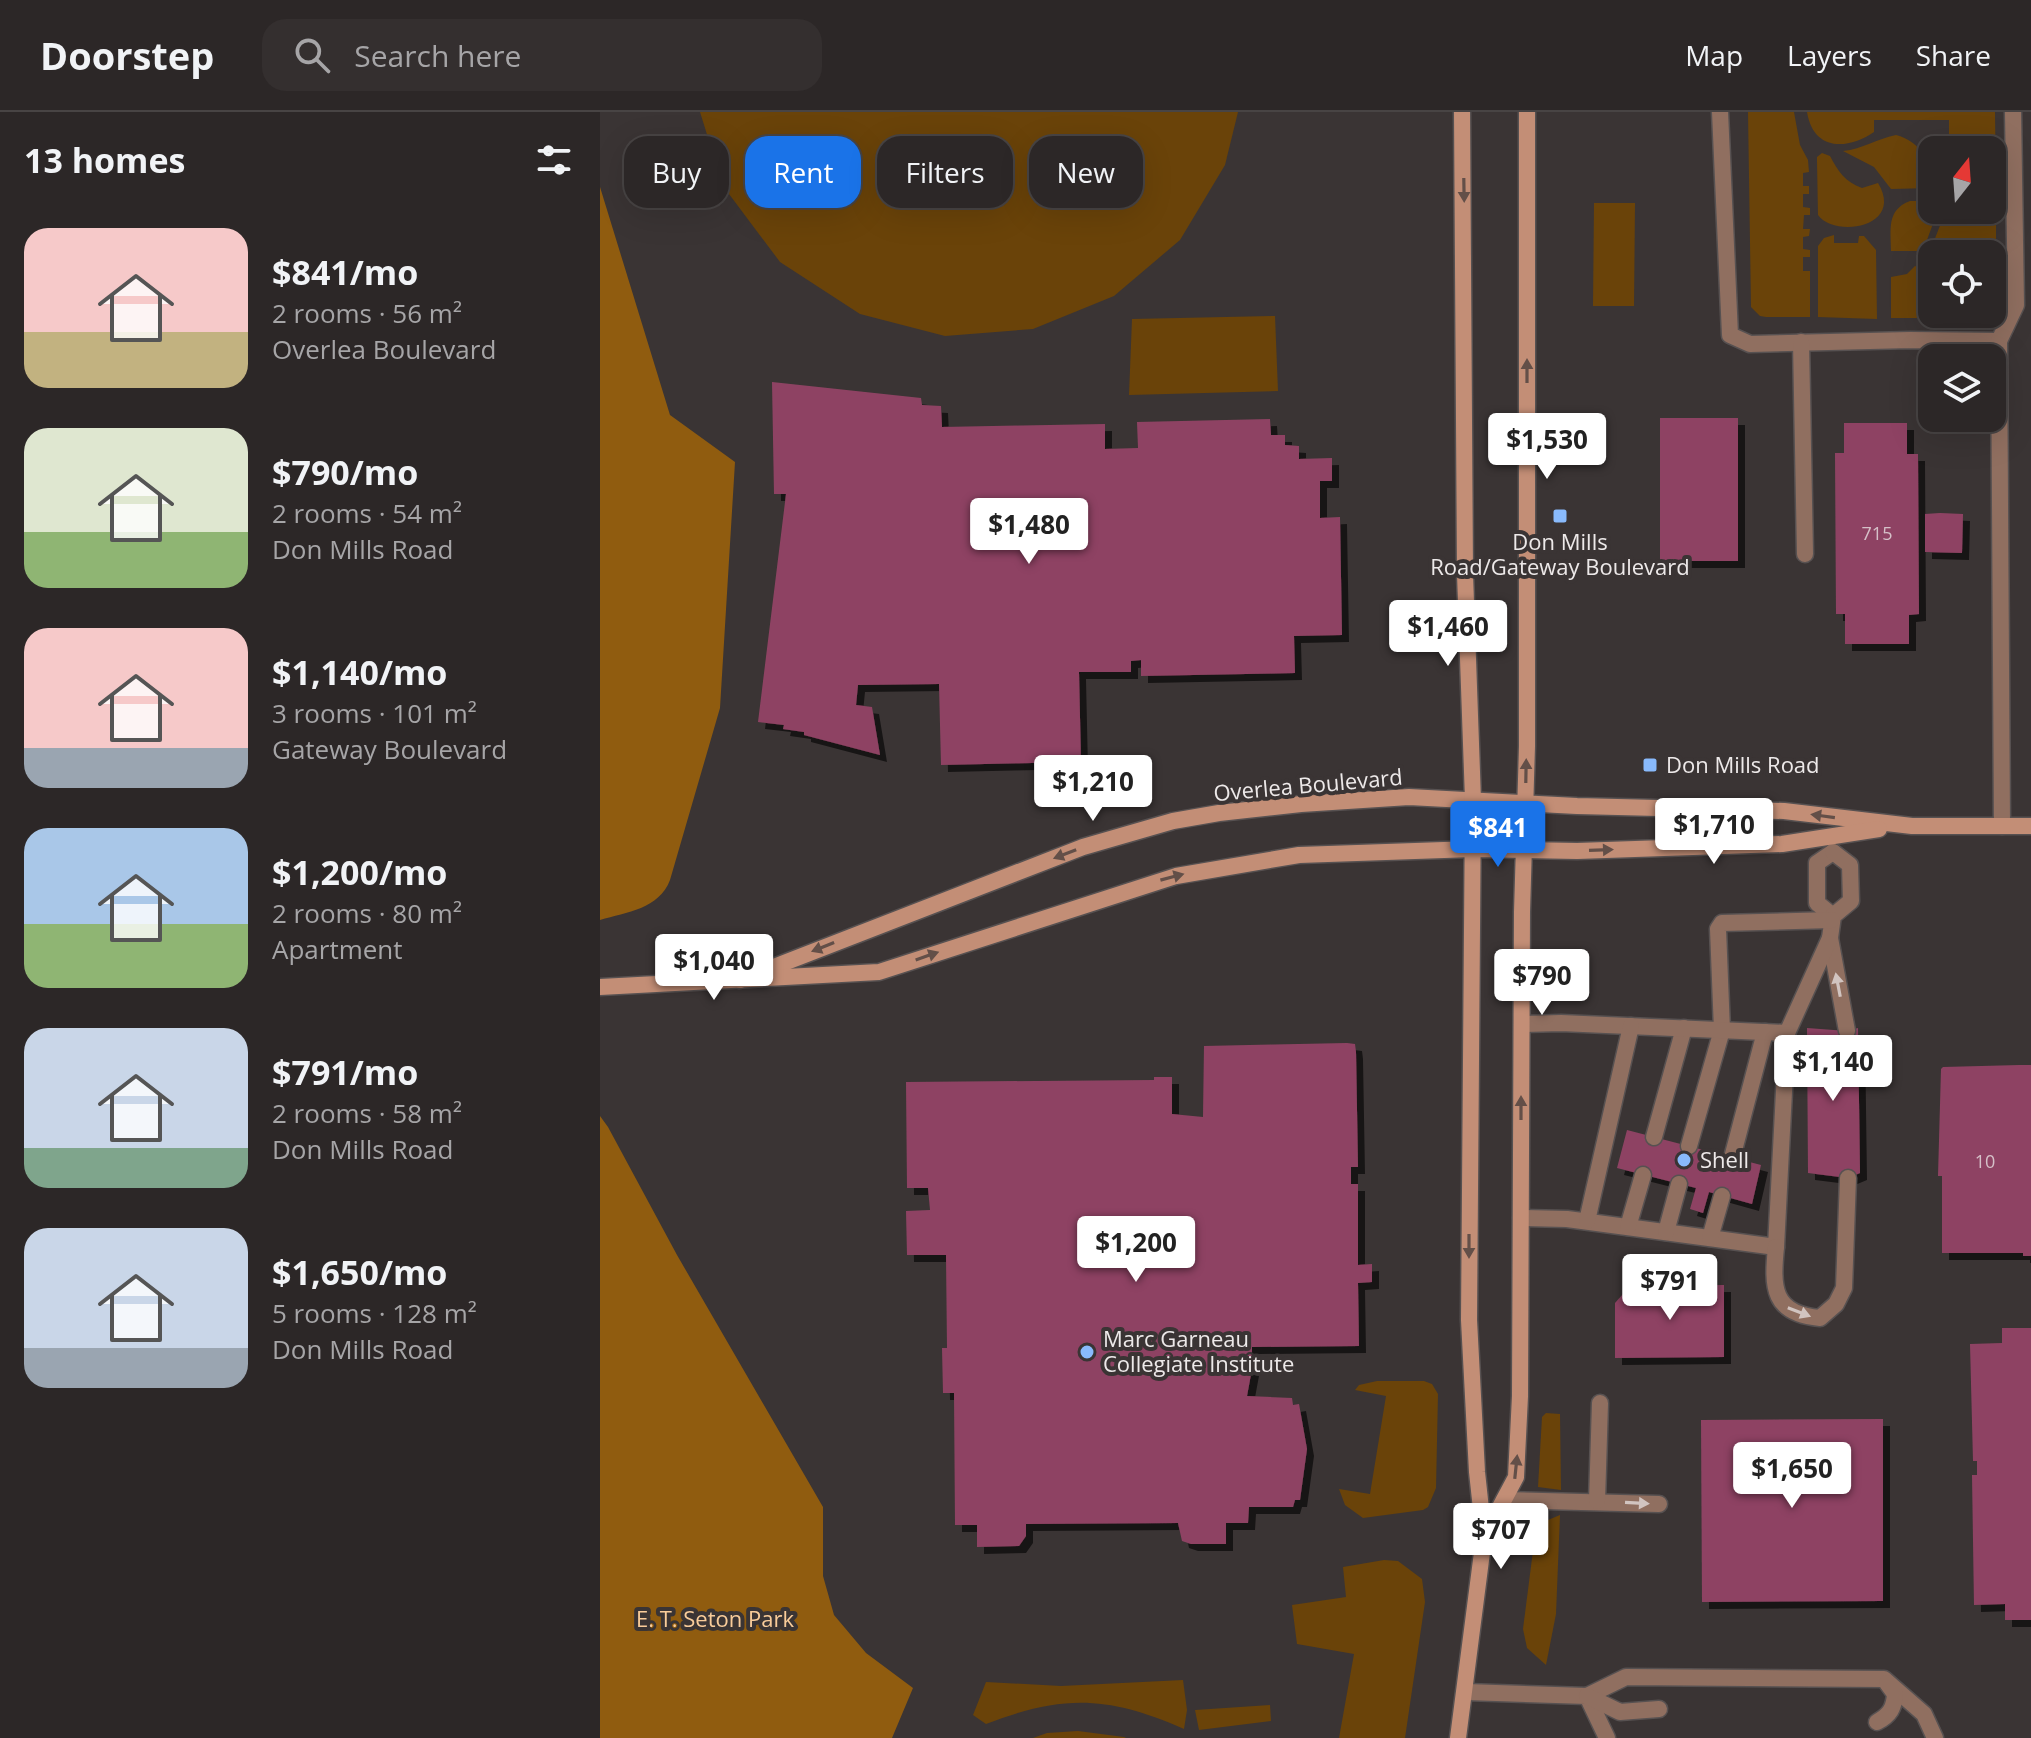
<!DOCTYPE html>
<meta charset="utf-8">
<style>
:root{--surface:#2c2727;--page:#342f2f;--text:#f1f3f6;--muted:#a6a5a7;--line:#484444;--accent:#1a73e8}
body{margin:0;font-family:"Open Sans",sans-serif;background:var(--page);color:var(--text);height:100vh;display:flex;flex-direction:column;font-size:30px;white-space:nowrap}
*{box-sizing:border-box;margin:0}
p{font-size:26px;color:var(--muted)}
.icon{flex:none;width:44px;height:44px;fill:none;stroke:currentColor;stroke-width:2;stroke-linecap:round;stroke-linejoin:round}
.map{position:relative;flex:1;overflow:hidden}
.side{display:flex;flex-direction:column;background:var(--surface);width:600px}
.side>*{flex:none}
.top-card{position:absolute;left:24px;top:24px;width:760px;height:72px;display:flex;gap:16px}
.needle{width:52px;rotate:17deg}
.fabs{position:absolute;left:1318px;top:24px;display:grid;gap:16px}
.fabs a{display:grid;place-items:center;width:88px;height:88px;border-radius:16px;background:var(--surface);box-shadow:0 8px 32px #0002,0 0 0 2px var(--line);font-size:40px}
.price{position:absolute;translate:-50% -68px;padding:0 18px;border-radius:8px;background:#fff;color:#222;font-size:26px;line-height:52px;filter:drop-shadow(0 2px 4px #0008)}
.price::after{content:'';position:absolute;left:50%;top:48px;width:24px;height:18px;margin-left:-12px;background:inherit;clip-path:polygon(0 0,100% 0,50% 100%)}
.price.current{background:var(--accent);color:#fff}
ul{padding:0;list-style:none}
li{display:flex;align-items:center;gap:24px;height:200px;padding:0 24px}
li span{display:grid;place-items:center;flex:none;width:224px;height:160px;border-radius:24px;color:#555}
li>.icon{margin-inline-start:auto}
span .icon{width:96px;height:96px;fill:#fffc;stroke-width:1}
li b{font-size:34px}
h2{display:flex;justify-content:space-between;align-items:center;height:96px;padding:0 24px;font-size:34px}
.pill{padding:0 28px;border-radius:24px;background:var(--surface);box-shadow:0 8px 32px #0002,0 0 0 2px var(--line);font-size:28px;line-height:72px}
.pill.current{background:var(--accent);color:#fff}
header{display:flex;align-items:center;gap:48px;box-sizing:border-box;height:112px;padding:0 40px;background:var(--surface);border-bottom:2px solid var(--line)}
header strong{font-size:38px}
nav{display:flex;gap:44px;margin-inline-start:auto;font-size:28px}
.search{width:560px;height:72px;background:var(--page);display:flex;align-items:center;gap:20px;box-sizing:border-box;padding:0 28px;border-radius:24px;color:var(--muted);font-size:30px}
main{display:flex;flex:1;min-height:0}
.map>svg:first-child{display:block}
.green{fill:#6a4309}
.forest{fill:#905c0f}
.building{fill:#8e4363;filter:url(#shadow)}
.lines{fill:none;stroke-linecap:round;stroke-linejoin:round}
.lane-casing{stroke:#575151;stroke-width:19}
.secondary-casing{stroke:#575151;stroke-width:19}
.lane{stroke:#906f60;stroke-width:16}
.secondary{stroke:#c38e76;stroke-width:16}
.oneway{fill:#634f48}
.oneway2{fill:#d1c4c0}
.poi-dot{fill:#89bafc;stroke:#3a3434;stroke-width:3}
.labels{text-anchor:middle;stroke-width:8;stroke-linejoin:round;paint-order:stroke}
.number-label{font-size:18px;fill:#d5c0c8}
.poi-label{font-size:22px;fill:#ede9e9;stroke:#3a3434;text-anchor:start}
.street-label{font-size:22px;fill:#ede9e9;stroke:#3a3434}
.park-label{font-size:22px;fill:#f9cc9a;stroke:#3a3434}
</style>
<header>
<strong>Doorstep</strong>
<div class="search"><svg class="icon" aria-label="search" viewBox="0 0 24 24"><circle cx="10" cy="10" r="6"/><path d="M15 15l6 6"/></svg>Search here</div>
<nav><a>Map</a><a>Layers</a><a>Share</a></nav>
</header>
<main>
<section class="side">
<h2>13 homes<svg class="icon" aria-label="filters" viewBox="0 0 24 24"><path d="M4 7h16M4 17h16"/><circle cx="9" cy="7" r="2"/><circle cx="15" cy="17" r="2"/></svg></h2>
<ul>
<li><span style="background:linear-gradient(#f6c9c9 65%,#c2b280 0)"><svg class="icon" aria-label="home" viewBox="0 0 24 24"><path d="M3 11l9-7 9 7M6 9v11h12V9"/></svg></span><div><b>$841/mo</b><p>2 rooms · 56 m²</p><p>Overlea Boulevard</p></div></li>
<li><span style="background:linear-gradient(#dfe7d0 65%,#8fb573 0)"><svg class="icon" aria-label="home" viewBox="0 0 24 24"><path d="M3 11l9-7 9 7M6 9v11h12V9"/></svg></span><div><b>$790/mo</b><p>2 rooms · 54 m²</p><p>Don Mills Road</p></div></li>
<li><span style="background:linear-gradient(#f6c9c9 75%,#9aa5b1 0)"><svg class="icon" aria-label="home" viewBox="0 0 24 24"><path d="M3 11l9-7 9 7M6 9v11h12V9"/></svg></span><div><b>$1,140/mo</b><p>3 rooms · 101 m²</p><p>Gateway Boulevard</p></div></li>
<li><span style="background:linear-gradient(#a9c7e8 60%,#8fb573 0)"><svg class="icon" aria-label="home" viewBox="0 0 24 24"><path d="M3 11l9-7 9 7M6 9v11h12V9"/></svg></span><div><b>$1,200/mo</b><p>2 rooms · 80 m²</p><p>Apartment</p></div></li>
<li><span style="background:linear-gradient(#c9d6e8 75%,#7fa58c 0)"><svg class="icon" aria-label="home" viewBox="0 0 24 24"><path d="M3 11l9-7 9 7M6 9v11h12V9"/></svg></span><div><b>$791/mo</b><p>2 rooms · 58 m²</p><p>Don Mills Road</p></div></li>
<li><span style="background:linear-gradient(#c9d6e8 75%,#9aa5b1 0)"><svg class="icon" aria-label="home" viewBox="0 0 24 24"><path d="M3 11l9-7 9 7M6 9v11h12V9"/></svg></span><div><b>$1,650/mo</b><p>5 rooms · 128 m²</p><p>Don Mills Road</p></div></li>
</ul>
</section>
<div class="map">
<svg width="1431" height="1626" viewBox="0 0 1431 1626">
<defs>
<filter id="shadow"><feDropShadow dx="7" dy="7" stdDeviation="0" flood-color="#0009"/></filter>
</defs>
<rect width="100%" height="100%" fill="#3a3434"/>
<!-- green -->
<g class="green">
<polygon points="100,0 638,0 625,53 580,128 514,184 433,217 345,224 260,202 180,150 123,74"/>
<polygon points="1148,0 1194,0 1200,33 1208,48 1209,60 1203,61 1203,74 1209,74 1209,82 1203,82 1203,95 1210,96 1210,103 1204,103 1203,117 1210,117 1209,124 1203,125 1203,137 1210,138 1210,145 1203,145 1203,159 1210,159 1210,205 1166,205 1160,204 1151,195"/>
<path d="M1207,0H1395L1396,76H1392V38H1349V8H1274V20C1246,39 1213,38 1207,0Z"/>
<path d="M1296,23C1320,29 1332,50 1332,76L1291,77L1274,55L1243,39C1263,37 1276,27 1296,23Z"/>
<path d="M1222,41L1230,44C1238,59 1245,70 1262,76L1278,71C1305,116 1234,126 1218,103L1217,49V45Z"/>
<polygon points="1392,88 1396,88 1396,180 1392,195 1392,142 1348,142 1338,129 1334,129 1346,98 1392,98"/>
<path d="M1310,89H1332V98H1338L1327,128L1319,139H1291C1291,118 1286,98 1310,89Z"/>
<polygon points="994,91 1035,91 1034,194 993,194"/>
<polygon points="1234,123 1234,131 1258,131 1259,124 1264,124 1276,138 1277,207 1218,205 1218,134 1224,126"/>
<polygon points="1315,154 1332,163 1332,202 1385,202 1376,206 1291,206 1291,165 1307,162"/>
<polygon points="675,204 678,279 529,283 532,207"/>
<polygon points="777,1269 824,1269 832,1272 838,1282 836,1376 828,1395 823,1398 763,1406 745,1393 739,1377 770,1382 786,1284 755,1278 759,1273"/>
<polygon points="946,1301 960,1302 961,1378 938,1375 942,1305"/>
<polygon points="960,1403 956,1502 946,1553 927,1536 923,1517 935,1423 948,1408"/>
<polygon points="784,1448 798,1449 822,1467 825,1490 805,1626 739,1626 754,1542 697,1532 692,1493 746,1485 743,1455"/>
<path d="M583,1568L587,1598L584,1617C509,1584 463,1582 386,1612L373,1603L386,1570L461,1574Z"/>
<polygon points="670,1593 671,1609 599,1618 595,1598"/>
<polygon points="478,1619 524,1625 526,1626 433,1626 447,1621"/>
</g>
<!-- forest -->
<g class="forest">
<path d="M0,75L70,303L135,350L120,596L70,768C59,797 27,800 0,808Z"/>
<polygon points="0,1004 8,1015 77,1143 223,1395 223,1464 234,1503 266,1541 313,1576 292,1626 0,1626"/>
</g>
<!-- building -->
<g class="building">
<polygon points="172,270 321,286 322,293 341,294 342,315 505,312 505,337 538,336 537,310 670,307 671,323 685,323 685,333 699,334 699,347 732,346 732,369 720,369 720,406 740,405 742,523 694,524 695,561 541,564 541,548 531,549 531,560 479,560 481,650 341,653 339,572 258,573 256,593 272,595 280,643 204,623 204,620 183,617 184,613 158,610 186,382 174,382"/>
<rect x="1060" y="306" width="78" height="143"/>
<polygon points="1244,311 1307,311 1307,342 1318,342 1319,502 1309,503 1309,532 1245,532 1245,502 1236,502 1235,341 1244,341"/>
<polygon points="1340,401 1363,402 1362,441 1325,440 1325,402"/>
<polygon points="1207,916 1247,919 1258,916 1260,1061 1248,1066 1208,1061"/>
<polygon points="747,931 755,932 756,940 758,1055 751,1055 751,1072 758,1072 758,1153 772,1152 772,1170 758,1171 759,1234 652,1235 652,1257 647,1284 692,1286 693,1293 699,1292 707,1337 700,1388 695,1388 693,1395 649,1395 648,1411 626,1411 626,1432 591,1432 582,1429 578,1411 426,1412 426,1424 419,1434 377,1435 377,1413 355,1413 354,1281 343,1281 342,1236 347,1236 346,1143 307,1143 306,1099 330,1098 328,1076 307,1076 306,970 554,968 554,965 572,965 572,1002 603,1005 604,934"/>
<polygon points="1420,953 1431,953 1431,1144 1423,1144 1423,1141 1342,1141 1342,1064 1338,1064 1341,957 1343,955"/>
<polygon points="1027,1018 1161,1053 1152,1092 1109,1080 1103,1101 1090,1097 1096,1076 1017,1056"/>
<polygon points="1124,1173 1124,1245 1015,1246 1015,1191 1030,1174"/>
<polygon points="1402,1216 1431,1216 1431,1508 1405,1508 1405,1492 1374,1493 1372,1363 1377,1363 1377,1349 1373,1349 1370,1232 1402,1231"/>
<polygon points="1283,1307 1283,1489 1102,1490 1101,1308"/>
</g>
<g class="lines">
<!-- lane casing -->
<g class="lane-casing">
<g id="lane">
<polyline points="1120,0 1130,223 1150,232 1310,228 1399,229"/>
<polyline points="1201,230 1205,442"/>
<polyline points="1402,714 1399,229 1416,193 1413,0"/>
<polyline points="1233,804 1217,791 1217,751 1233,740"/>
<polyline points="1230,826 1247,919"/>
<polyline points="1187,921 1230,826 1233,804 1251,789 1250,753 1233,740"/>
<polyline points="1054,1025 1084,916"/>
<polyline points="1089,1034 1122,918 1118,817 1122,811 1232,808"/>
<polyline points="1132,1046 1165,920"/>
<polyline points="921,1106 967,1107 1176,1135 1187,921 961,911 922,912"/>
<polyline points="987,1109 1031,914"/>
<polyline points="1028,1115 1043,1063"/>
<polyline points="1066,1120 1079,1072"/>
<polyline points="1110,1126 1122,1084"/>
<path d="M1176,1135C1172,1175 1172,1202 1220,1206L1236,1192L1244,1176L1248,1066"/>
<polyline points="904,1388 1059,1392"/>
<polyline points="997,1389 1000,1291"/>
<polyline points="866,1580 987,1584 1007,1626"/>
<polyline points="987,1584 1026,1565 1284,1567 1324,1602 1335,1626"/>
<polyline points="987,1584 1020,1600 1059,1597"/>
<path d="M1277,1610C1290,1603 1294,1596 1295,1582L1287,1571"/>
</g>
</g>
<!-- secondary casing -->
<g class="secondary-casing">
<g id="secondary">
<polyline points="140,868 483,735 573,709 619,701 701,692 809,685 977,694 1184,699 1312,714 1431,714"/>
<polyline points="0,875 279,860 576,764 699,743 873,737 977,739 1182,732 1279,717"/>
<polyline points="884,1425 916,1365 920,1284 922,800 927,634 927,0"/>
<polyline points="858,1626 884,1425 877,1360 869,1208 873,688 865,462 862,0"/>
</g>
</g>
<!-- lane -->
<use href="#lane" class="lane"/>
<!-- secondary -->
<use href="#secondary" class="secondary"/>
</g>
<!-- one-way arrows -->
<defs><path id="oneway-solid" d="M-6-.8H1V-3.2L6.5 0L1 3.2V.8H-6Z" transform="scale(2)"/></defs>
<g class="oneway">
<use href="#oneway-solid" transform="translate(864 78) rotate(89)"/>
<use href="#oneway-solid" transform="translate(927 259) rotate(-90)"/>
<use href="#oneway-solid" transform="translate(926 659) rotate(-89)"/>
<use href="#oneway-solid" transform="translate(1223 704) rotate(-172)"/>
<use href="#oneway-solid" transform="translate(1001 738) rotate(-2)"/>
<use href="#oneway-solid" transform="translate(465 742) rotate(159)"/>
<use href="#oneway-solid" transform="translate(572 765) rotate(-15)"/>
<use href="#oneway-solid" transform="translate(223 835) rotate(158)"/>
<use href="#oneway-solid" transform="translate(327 844) rotate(-19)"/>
<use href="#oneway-solid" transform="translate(921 996) rotate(-90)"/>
<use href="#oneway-solid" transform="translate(869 1134) rotate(90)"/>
<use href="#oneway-solid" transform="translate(916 1355) rotate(-84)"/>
</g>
<g class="oneway2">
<use href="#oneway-solid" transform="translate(1238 873) rotate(-101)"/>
<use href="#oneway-solid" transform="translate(1199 1200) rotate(21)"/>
<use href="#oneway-solid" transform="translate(1037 1391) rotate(3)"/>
</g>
<!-- markers -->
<g class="poi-dot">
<rect x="952" y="396" width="16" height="16" rx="4"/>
<rect x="1042" y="645" width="16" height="16" rx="4"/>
<circle cx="1084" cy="1048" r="8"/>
<circle cx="487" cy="1240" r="8"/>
</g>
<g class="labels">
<!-- number labels -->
<g class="number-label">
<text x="1277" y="428">715</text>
<text x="1385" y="1056">10</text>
</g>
<!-- poi labels -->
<g class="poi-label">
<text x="960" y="438" text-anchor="middle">Don Mills<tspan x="960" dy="25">Road/Gateway Boulevard</tspan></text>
<text x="1066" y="661">Don Mills Road</text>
<text x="1100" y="1056">Shell</text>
<text x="503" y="1235">Marc Garneau<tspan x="503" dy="25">Collegiate Institute</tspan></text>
</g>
<!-- street labels -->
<g class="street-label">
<text transform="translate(708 673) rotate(-5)" y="8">Overlea Boulevard</text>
</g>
<!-- park labels -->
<g class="park-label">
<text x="115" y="1515">E. T. Seton Park</text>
</g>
</g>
</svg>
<div class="fabs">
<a><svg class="needle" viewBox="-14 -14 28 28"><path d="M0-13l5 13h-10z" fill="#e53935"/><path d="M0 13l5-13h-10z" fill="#a6a5a7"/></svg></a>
<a><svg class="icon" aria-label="locate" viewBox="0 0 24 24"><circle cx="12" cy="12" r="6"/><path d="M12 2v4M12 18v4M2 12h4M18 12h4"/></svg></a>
<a><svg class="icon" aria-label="layers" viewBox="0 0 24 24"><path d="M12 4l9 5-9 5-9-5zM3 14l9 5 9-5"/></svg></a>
</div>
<b class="price" style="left:947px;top:369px">$1,530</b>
<b class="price" style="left:429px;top:454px">$1,480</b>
<b class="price" style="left:848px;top:556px">$1,460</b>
<b class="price" style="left:493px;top:711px">$1,210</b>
<b class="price" style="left:1114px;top:754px">$1,710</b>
<b class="price current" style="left:898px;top:757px">$841</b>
<b class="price" style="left:114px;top:890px">$1,040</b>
<b class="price" style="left:942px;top:905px">$790</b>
<b class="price" style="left:1233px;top:991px">$1,140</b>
<b class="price" style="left:536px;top:1172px">$1,200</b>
<b class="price" style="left:1070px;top:1210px">$791</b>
<b class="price" style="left:1192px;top:1398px">$1,650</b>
<b class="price" style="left:901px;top:1459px">$707</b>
<div class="top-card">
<a class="pill">Buy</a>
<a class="pill current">Rent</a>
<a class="pill">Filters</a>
<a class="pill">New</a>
</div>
</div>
</main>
